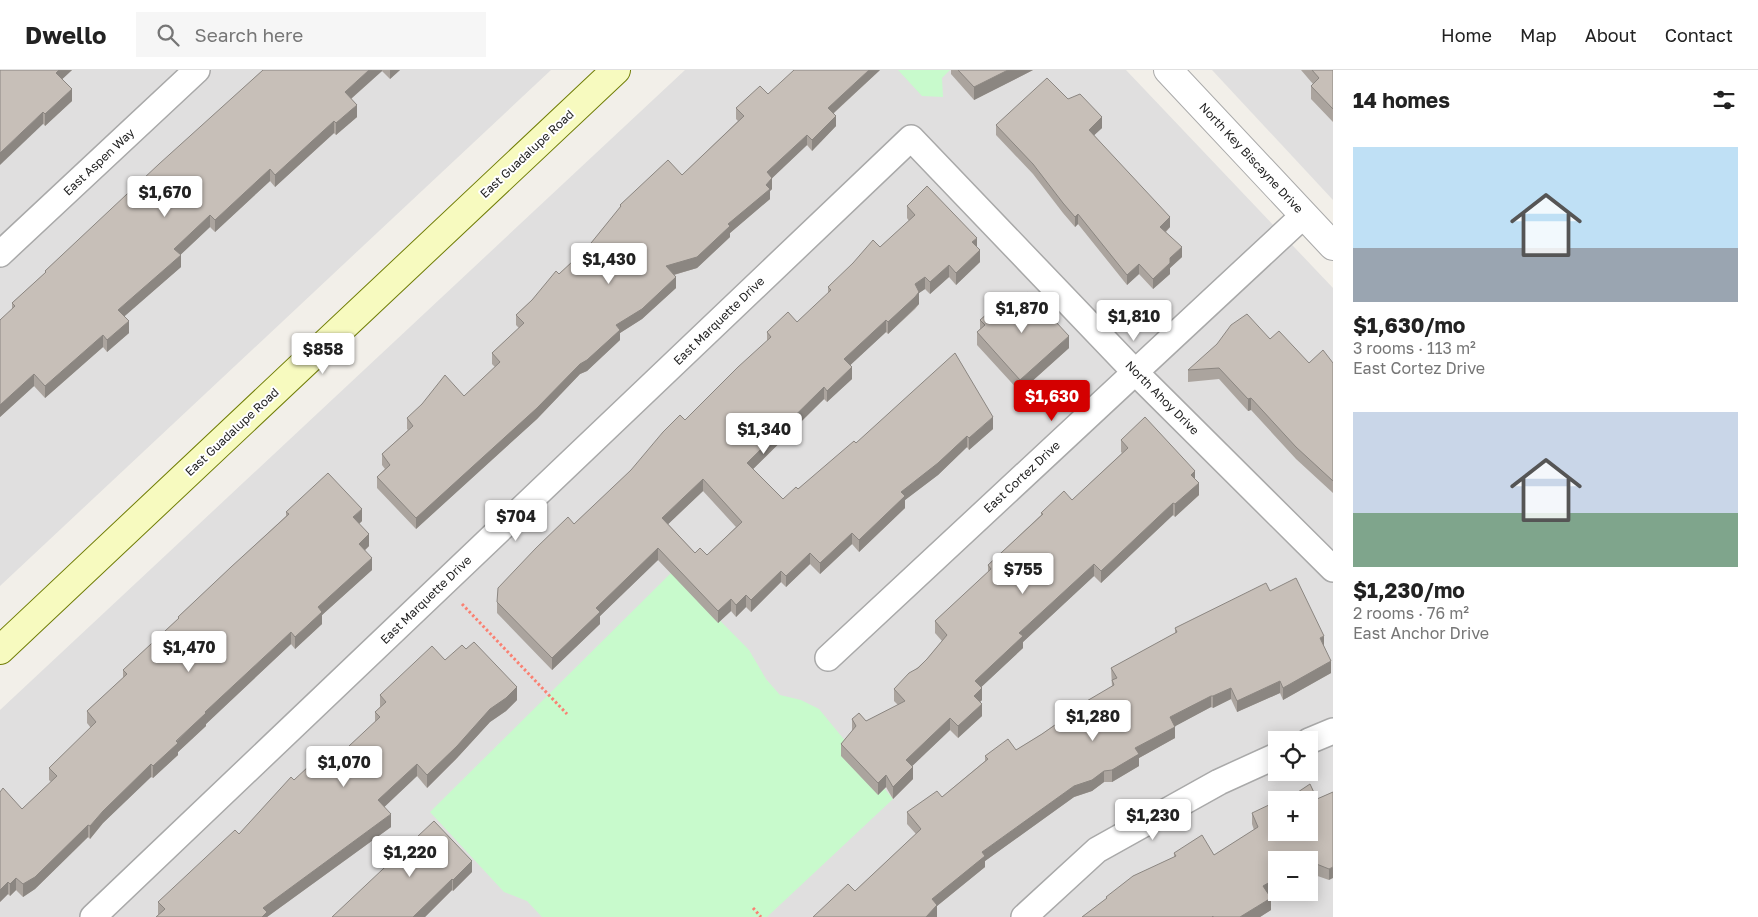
<!DOCTYPE html>
<meta charset="utf-8">
<style>
:root{--surface:#fff;--page:#f6f6f6;--text:#222;--muted:#767676;--line:#e0e0e0;--accent:#d40000}
body{margin:0;font-family:"Golos Text",sans-serif;background:var(--page);color:var(--text);height:100vh;display:flex;flex-direction:column;font-size:19px;white-space:nowrap}
*{box-sizing:border-box;margin:0}
p{font-size:16px;color:var(--muted)}
.icon{flex:none;width:28px;height:28px;fill:none;stroke:currentColor;stroke-width:2;stroke-linecap:round;stroke-linejoin:round}
.map{position:relative;flex:1;overflow:hidden}
.details{display:flex;flex-direction:column;background:var(--surface);width:425px}
.details>*{flex:none}
.tools{position:absolute;left:1268px;top:661px;display:grid;gap:10px}
.tools a{display:grid;place-items:center;width:50px;height:50px;border-radius:0px;background:var(--surface);box-shadow:0 2px 12px #0003;font-size:25px}
.price{position:absolute;translate:-50% -42px;padding:0 11px;border-radius:5px;background:#fff;color:#222;font-size:16px;line-height:32px;filter:drop-shadow(0 1px 2px #0008)}
.price::after{content:'';position:absolute;left:50%;top:30px;width:15px;height:11px;margin-left:-8px;background:inherit;clip-path:polygon(0 0,100% 0,50% 100%)}
.price.selected{background:var(--accent);color:#fff}
ul{padding:0;list-style:none}
li{display:grid;align-content:center;gap:10px;height:265px;padding:0 20px}
li span{display:grid;place-items:center;height:155px;border-radius:0px;color:#555}
li>.icon{margin-inline-start:auto}
span .icon{width:90px;height:90px;fill:#fffc;stroke-width:1}
li b{font-size:21px}
h2{display:flex;justify-content:space-between;align-items:center;height:60px;padding:0 20px;font-size:21px}
header{display:flex;align-items:center;gap:30px;box-sizing:border-box;height:70px;padding:0 25px;background:var(--surface);border-bottom:1px solid var(--line)}
header strong{font-size:24px}
nav{display:flex;gap:28px;margin-inline-start:auto;font-size:18px}
.search{width:350px;height:45px;background:var(--page);display:flex;align-items:center;gap:12px;box-sizing:border-box;padding:0 18px;border-radius:0px;color:var(--muted);font-size:19px}
main{display:flex;flex:1;min-height:0}
.map>svg:first-child{display:block}
.residential{fill:#e0dfdf;fill-rule:evenodd}
.park{fill:#c8facc}
.lines{fill:none;stroke-linecap:round;stroke-linejoin:round}
.minor-casing{stroke:#a9a9a9;stroke-width:28}
.tertiary-casing{stroke:#a9a9a9;stroke-width:30}
.secondary-casing{stroke:#707d05;stroke-width:30}
.path{stroke:#fa8072;stroke-width:3;stroke-dasharray:2.5 2.5;stroke-linecap:butt}
.minor{stroke:#fff;stroke-width:25}
.tertiary{stroke:#fff;stroke-width:28}
.secondary{stroke:#f7fabf;stroke-width:28}
.wall{fill:#aba49e;fill-rule:evenodd}
.shaded-wall{fill:#8b8681}
.building{fill:#c7bfb8;stroke:#8b8681;fill-rule:evenodd}
.labels{text-anchor:middle;stroke-width:4;stroke-linejoin:round;paint-order:stroke}
.street-label{font-size:12px;fill:#222;stroke:#fff}
</style>
<header>
<strong>Dwello</strong>
<div class="search"><svg class="icon" aria-label="search" viewBox="0 0 24 24"><circle cx="10" cy="10" r="6"/><path d="M15 15l6 6"/></svg>Search here</div>
<nav><a>Home</a><a>Map</a><a>About</a><a>Contact</a></nav>
</header>
<main>
<div class="map">
<svg width="1333" height="847" viewBox="0 0 1333 847">
<rect width="100%" height="100%" fill="#f2efe9"/>
<!-- residential -->
<g class="residential">
<polygon points="0,0 551,0 0,516"/>
<path d="M685,0H1126L1333,218V847H0V640ZM1276,670H1309V702H1276ZM1276,730H1309V762H1276ZM1276,790H1309V822H1276Z"/>
<polygon points="1212,0 1333,0 1333,130"/>
</g>
<!-- park -->
<g class="park">
<polygon points="898,0 950,0 942,8 943,27 922,26"/>
<polygon points="672,502 749,580 766,609 780,625 801,630 819,639 893,729 767,847 542,847 527,831 504,822 430,742"/>
</g>
<g class="lines">
<!-- minor casing -->
<g class="minor-casing">
<g id="minor">
<polyline points="0,184 197,0"/>
<polyline points="828,588 1304,145"/>
<polyline points="1309,671 1333,661"/>
<polyline points="93,847 911,68 1135,302 1333,499"/>
<polyline points="1024,847 1097,780 1219,712 1276,686"/>
</g>
</g>
<!-- tertiary casing -->
<g class="tertiary-casing">
<polyline id="tertiary" points="1168,0 1333,176"/>
</g>
<!-- secondary casing -->
<g class="secondary-casing">
<polyline id="secondary" points="0,580 616,0"/>
</g>
<!-- path -->
<g class="path">
<polyline points="462,534 567,644"/>
<polyline points="753,838 761,847"/>
</g>
<!-- minor -->
<use href="#minor" class="minor"/>
<!-- tertiary -->
<use href="#tertiary" class="tertiary"/>
<!-- secondary -->
<use href="#secondary" class="secondary"/>
</g>
<!-- wall -->
<g class="wall">
<polygon points="0,0 72,0 62,9 72,31 45,56"/>
<polygon points="263,0 400,0 390,9 382,1 351,29 357,47 336,65 334,63 275,117 270,111 215,162 210,157 180,185 181,197 124,246 129,263 107,282 103,277 45,328 34,316 0,347 0,250 12,240 12,233 45,203 45,201"/>
<polygon points="880,0 834,43 836,56 812,81 807,75 772,108 772,119 770,121 770,129 730,163 730,167 697,198 674,205 676,218 642,249 620,263 620,270 587,301 580,304 537,349 416,459 377,418 377,407 385,399 382,395 382,384 408,360 407,359 407,348 464,326 495,297 492,294 492,283 519,258 516,255 516,245 587,178 620,138 620,135 682,105 738,51 736,49 736,38 768,24"/>
<polygon points="951,0 1033,0 974,30 951,4"/>
<polygon points="1301,0 1333,0 1333,52 1311,29 1311,16 1313,14"/>
<polygon points="1068,29 1102,58 1094,65 1170,157 1166,162 1182,187 1170,198 1170,204 1153,219 1139,204 1127,215 1078,154 1075,157 1063,143 1033,104 996,65 996,55"/>
<path d="M907,136L977,177L980,192L956,215L949,207L930,224L925,219L919,223V234L915,239L888,264L886,262L850,295L852,309L827,332L824,329L753,399L783,429L798,419L856,373L993,359L969,380L967,377L938,405L905,430V438L859,482L852,474L820,504L810,494L786,517L781,512L751,542L746,537L736,547L731,541L718,553L658,490L600,546V554L552,600L497,543V532L574,454L685,350L767,272V262L797,252L828,224V217L880,177L909,151L907,148ZM703,421L736,457L707,485L695,483L668,454Z"/>
<polygon points="1012,237 1069,278 1020,322 977,275 977,262 980,259 980,250"/>
<polygon points="1270,269 1309,293 1333,293 1333,423 1296,389 1251,340 1248,341 1219,309 1188,312 1188,300"/>
<polygon points="1121,370 1195,409 1199,425 1175,447 1173,445 1101,513 1094,506 1023,572 1023,578 981,617 982,630 980,632 982,646 958,668 950,660 912,696 913,709 893,729 886,717 878,725 841,686 841,674 852,661 852,649 866,651 898,635 894,631 894,619 927,589 942,571 935,563 935,551 988,502 988,495 1041,445 1041,443 1072,430 1122,383 1121,382"/>
<polygon points="286,442 362,451 359,454 369,476 365,480 372,500 322,545 322,554 295,579 291,574 206,654 206,656 178,682 178,685 153,708 151,707 103,753 90,769 88,767 35,819 23,827 16,820 10,826 8,824 0,832 22,739 51,712 49,710 49,698 91,658 87,653 87,641 123,608 123,600 178,549 178,547 286,446"/>
<polygon points="1270,521 1324,577 1331,603 1283,630 1280,623 1237,642 1231,629 1213,638 1211,637 1175,656 1175,668 1139,688 1139,696 1112,712 1104,712 1092,721 1074,727 985,791 985,797 937,836 937,847 813,847 855,821 916,764 907,754 907,742 942,727 985,691 985,686 1016,680 1042,664 1063,649 1063,645 1112,617 1111,598 1175,564 1175,558"/>
<polygon points="445,590 517,630 506,641 490,652 457,688 427,718 417,706 384,737 391,757 267,847 156,847 158,845 158,832 239,764 294,710 333,691 375,652 375,642 380,637 380,625"/>
<polygon points="1333,722 1329,810 1309,803 1270,820 1270,824 1269,824 1271,840 1260,847 1082,847 1106,829 1106,827 1174,787 1174,783 1214,785 1254,760 1252,754 1252,743 1317,729"/>
<polygon points="472,802 453,821 452,820 425,847 332,847"/>
</g>
<!-- shaded-wall -->
<g class="shaded-wall">
<polygon points="59,0 72,0 56,15 56,3"/>
<polygon points="369,0 382,0 382,1 345,34 345,22"/>
<polygon points="390,0 400,0 390,9"/>
<polygon points="869,0 880,0 828,48 828,38"/>
<polygon points="1008,0 1033,0 974,30 974,17"/>
<polygon points="72,19 72,31 45,56 45,44"/>
<polygon points="357,35 357,47 336,65 336,53"/>
<polygon points="43,42 43,54 0,95 0,83"/>
<polygon points="836,46 836,56 812,81 812,70"/>
<polygon points="1102,47 1102,58 1089,70 1089,60"/>
<polygon points="334,51 334,63 275,117 275,105"/>
<polygon points="807,65 807,75 767,113 767,102"/>
<polygon points="270,99 270,111 215,162 215,150"/>
<polygon points="772,108 772,119 770,121 770,129 730,163 730,167 697,198 666,207 666,196 728,154"/>
<polygon points="1078,144 1078,154 1075,157 1075,147"/>
<polygon points="210,145 210,157 174,191 174,179"/>
<polygon points="1170,147 1170,157 1160,167 1160,157"/>
<polygon points="977,168 977,180 972,172"/>
<polygon points="1182,177 1182,187 1170,198 1170,188"/>
<polygon points="980,180 980,192 956,215 956,203"/>
<polygon points="181,185 181,197 118,252 118,240"/>
<polygon points="1170,193 1170,204 1153,219 1153,209"/>
<polygon points="1139,194 1139,204 1127,215 1127,205"/>
<polygon points="949,195 949,207 930,224 930,212"/>
<polygon points="676,207 676,218 642,249 620,263 620,270 587,301 580,304 537,349 416,459 416,448 580,294 616,255"/>
<polygon points="925,207 925,219 919,223 919,234 888,264 888,252 915,214"/>
<polygon points="886,250 886,262 844,301 844,289"/>
<polygon points="129,251 129,263 107,282 107,270"/>
<polygon points="103,265 103,277 45,328 45,316"/>
<polygon points="1069,266 1069,278 1020,322 1020,310"/>
<polygon points="852,297 852,309 827,332 827,321"/>
<polygon points="34,304 34,316 0,347 0,335"/>
<polygon points="824,317 824,329 747,405 747,393"/>
<polygon points="1251,328 1251,340 1248,341 1248,329"/>
<polygon points="993,347 993,359 969,380 969,368"/>
<polygon points="967,366 967,377 938,405 905,430 905,438 859,482 859,470 901,422"/>
<polygon points="1195,401 1195,413 1191,405"/>
<polygon points="703,409 703,421 662,460 662,448"/>
<polygon points="1199,413 1199,425 1175,447 1175,434"/>
<polygon points="1173,433 1173,445 1101,513 1101,501"/>
<polygon points="362,439 362,451 353,459 353,447"/>
<polygon points="852,463 852,474 820,504 820,493"/>
<polygon points="369,464 369,476 359,486 359,474"/>
<polygon points="658,478 658,490 600,546 600,554 552,600 552,588 596,538"/>
<polygon points="810,483 810,494 786,517 786,506"/>
<polygon points="372,488 372,500 322,545 322,554 295,579 295,567 318,537"/>
<polygon points="1094,494 1094,506 1023,572 1023,578 975,623 975,611 1019,563"/>
<polygon points="781,501 781,512 751,542 751,530"/>
<polygon points="746,525 746,537 736,547 736,535"/>
<polygon points="731,529 731,541 718,553 718,541"/>
<polygon points="291,562 291,574 206,654 206,656 178,682 178,685 153,708 153,696 205,642"/>
<polygon points="1324,566 1324,577 1320,568"/>
<polygon points="1331,591 1331,603 1283,630 1283,618"/>
<polygon points="1280,611 1280,623 1237,642 1237,631"/>
<polygon points="517,617 517,630 506,641 490,652 457,688 427,718 427,705 490,639"/>
<polygon points="982,618 982,630 974,638 974,626"/>
<polygon points="1231,618 1231,629 1213,638 1213,626"/>
<polygon points="1211,626 1211,637 1170,659 1170,647"/>
<polygon points="982,634 982,646 958,668 958,656"/>
<polygon points="950,648 950,660 906,702 906,690"/>
<polygon points="1175,657 1175,668 1139,688 1139,696 1112,712 1112,700 1135,678"/>
<polygon points="151,694 151,707 103,753 90,769 90,756 103,741"/>
<polygon points="417,694 417,706 378,743 378,730"/>
<polygon points="913,697 913,709 893,729 893,717"/>
<polygon points="1104,701 1104,712 1092,721 1074,727 985,791 985,797 937,836 937,847 926,847 932,829 982,782 1074,716"/>
<polygon points="886,705 886,717 878,725 878,713"/>
<polygon points="391,744 391,757 267,847 262,847 263,838"/>
<polygon points="88,755 88,767 35,819 23,827 23,814"/>
<polygon points="472,791 472,802 453,821 453,810"/>
<polygon points="1333,797 1333,808 1329,810 1329,799"/>
<polygon points="1276,806 1276,817 1270,820 1270,824 1263,827 1263,816 1269,809"/>
<polygon points="16,808 16,820 10,826 10,814"/>
<polygon points="452,809 452,820 425,847 413,847"/>
<polygon points="8,812 8,824 0,832 0,820"/>
<polygon points="1271,828 1271,840 1260,847 1240,847"/>
</g>
<!-- building -->
<g class="building">
<polygon points="0,0 59,0 56,3 72,19 45,44 43,42 0,83"/>
<polygon points="263,0 369,0 345,22 357,35 336,53 334,51 275,105 270,99 215,150 210,145 174,179 181,185 118,240 129,251 107,270 103,265 45,316 34,304 0,335 0,250 15,236 12,233 46,202 45,201 159,94"/>
<polygon points="794,0 869,0 828,38 836,46 812,70 807,65 767,102 772,108 766,115 770,119 728,154 730,156 697,187 666,196 676,207 642,239 616,255 620,260 587,290 580,294 537,338 416,448 377,407 390,395 382,384 413,356 407,348 422,334 445,305 464,326 500,292 492,283 524,253 516,245 532,230 556,201 559,204 587,178 621,136 620,135 668,90 682,105 744,46 736,38 760,16 768,24"/>
<polygon points="958,0 1008,0 974,17"/>
<polygon points="1312,0 1333,0 1333,39 1311,16 1319,8"/>
<polygon points="1047,8 1068,29 1080,24 1102,47 1089,60 1170,147 1160,157 1182,177 1170,188 1170,193 1153,209 1139,194 1127,205 1078,144 1075,147 1063,133 1033,94 996,55"/>
<path d="M927,116L977,168L972,172L980,180L956,203L949,195L930,212L925,207L915,214L919,222L915,227L888,252L886,250L844,289L852,297L827,321L824,317L747,393L783,429L796,417L798,419L854,371L856,373L955,283L993,347L969,368L967,366L938,393L901,422L905,426L859,470L852,463L820,493L810,483L786,506L781,501L751,530L746,525L736,535L731,529L718,541L658,478L596,538L600,542L552,588L497,532L498,518L536,478L568,447L574,454L631,400L663,362L680,345L685,350L738,297L771,267L767,262L788,242L797,252L831,220L828,217L853,193L873,170L880,177L915,145L907,136ZM703,409L742,452L707,485L700,478L695,483L662,448Z"/>
<polygon points="1028,222 1069,266 1020,310 977,262 985,255 980,250 1004,229 1012,237"/>
<polygon points="1247,244 1270,269 1279,261 1309,293 1323,280 1333,293 1333,411 1296,377 1251,328 1248,329 1219,298 1188,300 1217,274 1231,255"/>
<polygon points="1145,347 1195,401 1191,405 1199,413 1175,434 1173,433 1101,501 1094,494 1019,563 1023,566 975,611 982,618 974,626 982,634 958,656 950,648 906,690 913,697 893,717 886,705 878,713 841,674 856,656 852,649 859,643 866,651 905,631 894,619 909,603 918,598 927,589 947,565 935,551 991,499 988,495 1043,444 1041,443 1064,421 1072,430 1128,378 1121,370"/>
<polygon points="328,403 362,439 353,447 369,464 359,474 372,488 318,537 322,542 295,567 291,562 205,642 206,643 176,671 178,673 153,696 151,694 103,741 90,756 88,755 35,807 23,814 16,808 10,814 8,812 0,820 0,722 3,718 22,739 57,706 49,698 96,652 87,641 127,604 123,600 179,548 178,547 231,497 289,444 286,442"/>
<polygon points="1296,508 1324,566 1320,568 1331,591 1283,618 1280,611 1237,631 1231,618 1213,626 1211,626 1170,647 1175,657 1135,678 1139,684 1112,700 1104,701 1092,710 1074,716 982,782 985,786 932,829 937,835 926,847 813,847 848,814 855,821 921,759 907,742 937,721 942,727 988,689 985,686 1008,669 1016,680 1042,664 1065,648 1063,645 1114,615 1112,610 1117,608 1111,598 1177,562 1175,558 1266,513 1270,521"/>
<polygon points="474,572 517,617 506,628 490,639 457,676 427,705 417,694 378,730 391,744 263,838 267,842 262,847 156,847 165,839 158,832 235,760 239,764 291,707 294,710 324,682 333,691 380,647 375,642 386,632 380,625 432,576 445,590 462,575 466,579"/>
<polygon points="1310,714 1317,729 1333,722 1333,797 1329,799 1309,791 1309,790 1276,790 1276,806 1269,809 1270,812 1263,816 1271,828 1240,847 1213,847 1213,846 1212,847 1082,847 1107,828 1106,827 1133,806 1176,786 1174,783 1202,765 1214,785 1258,757 1252,743 1271,734 1276,733 1276,762 1309,762 1309,730 1286,730"/>
<polygon points="434,751 472,791 453,810 452,809 413,847 332,847"/>
</g>
<g class="labels">
<!-- street labels -->
<g class="street-label">
<text transform="translate(527 84) rotate(-43)" y="4">East Guadalupe Road</text>
<text transform="translate(1251 88) rotate(47)" y="4">North Key Biscayne Drive</text>
<text transform="translate(99 92) rotate(-43)" y="4">East Aspen Way</text>
<text transform="translate(719 251) rotate(-44)" y="4">East Marquette Drive</text>
<text transform="translate(1162 328) rotate(45)" y="4">North Ahoy Drive</text>
<text transform="translate(232 362) rotate(-43)" y="4">East Guadalupe Road</text>
<text transform="translate(1022 407) rotate(-43)" y="4">East Cortez Drive</text>
<text transform="translate(426 530) rotate(-44)" y="4">East Marquette Drive</text>
</g>
</g>
</svg>
<div class="tools">
<a><svg class="icon" aria-label="locate" viewBox="0 0 24 24"><circle cx="12" cy="12" r="6"/><path d="M12 2v4M12 18v4M2 12h4M18 12h4"/></svg></a>
<a>+</a>
<a>−</a>
</div>
<b class="price" style="left:165px;top:148px">$1,670</b>
<b class="price" style="left:609px;top:215px">$1,430</b>
<b class="price" style="left:1022px;top:264px">$1,870</b>
<b class="price" style="left:1134px;top:272px">$1,810</b>
<b class="price" style="left:323px;top:305px">$858</b>
<b class="price selected" style="left:1052px;top:352px">$1,630</b>
<b class="price" style="left:764px;top:385px">$1,340</b>
<b class="price" style="left:516px;top:472px">$704</b>
<b class="price" style="left:1023px;top:525px">$755</b>
<b class="price" style="left:189px;top:603px">$1,470</b>
<b class="price" style="left:1093px;top:672px">$1,280</b>
<b class="price" style="left:344px;top:718px">$1,070</b>
<b class="price" style="left:1153px;top:771px">$1,230</b>
<b class="price" style="left:410px;top:808px">$1,220</b>
</div>
<section class="details">
<h2>14 homes<svg class="icon" aria-label="filters" viewBox="0 0 24 24"><path d="M4 7h16M4 17h16"/><circle cx="9" cy="7" r="2"/><circle cx="15" cy="17" r="2"/></svg></h2>
<ul>
<li><span style="background:linear-gradient(#bfe0f5 65%,#9aa5b1 0)"><svg class="icon" aria-label="home" viewBox="0 0 24 24"><path d="M3 11l9-7 9 7M6 9v11h12V9"/></svg></span><div><b>$1,630/mo</b><p>3 rooms · 113 m²</p><p>East Cortez Drive</p></div></li>
<li><span style="background:linear-gradient(#c9d6e8 65%,#7fa58c 0)"><svg class="icon" aria-label="home" viewBox="0 0 24 24"><path d="M3 11l9-7 9 7M6 9v11h12V9"/></svg></span><div><b>$1,230/mo</b><p>2 rooms · 76 m²</p><p>East Anchor Drive</p></div></li>
</ul>
</section>
</main>
